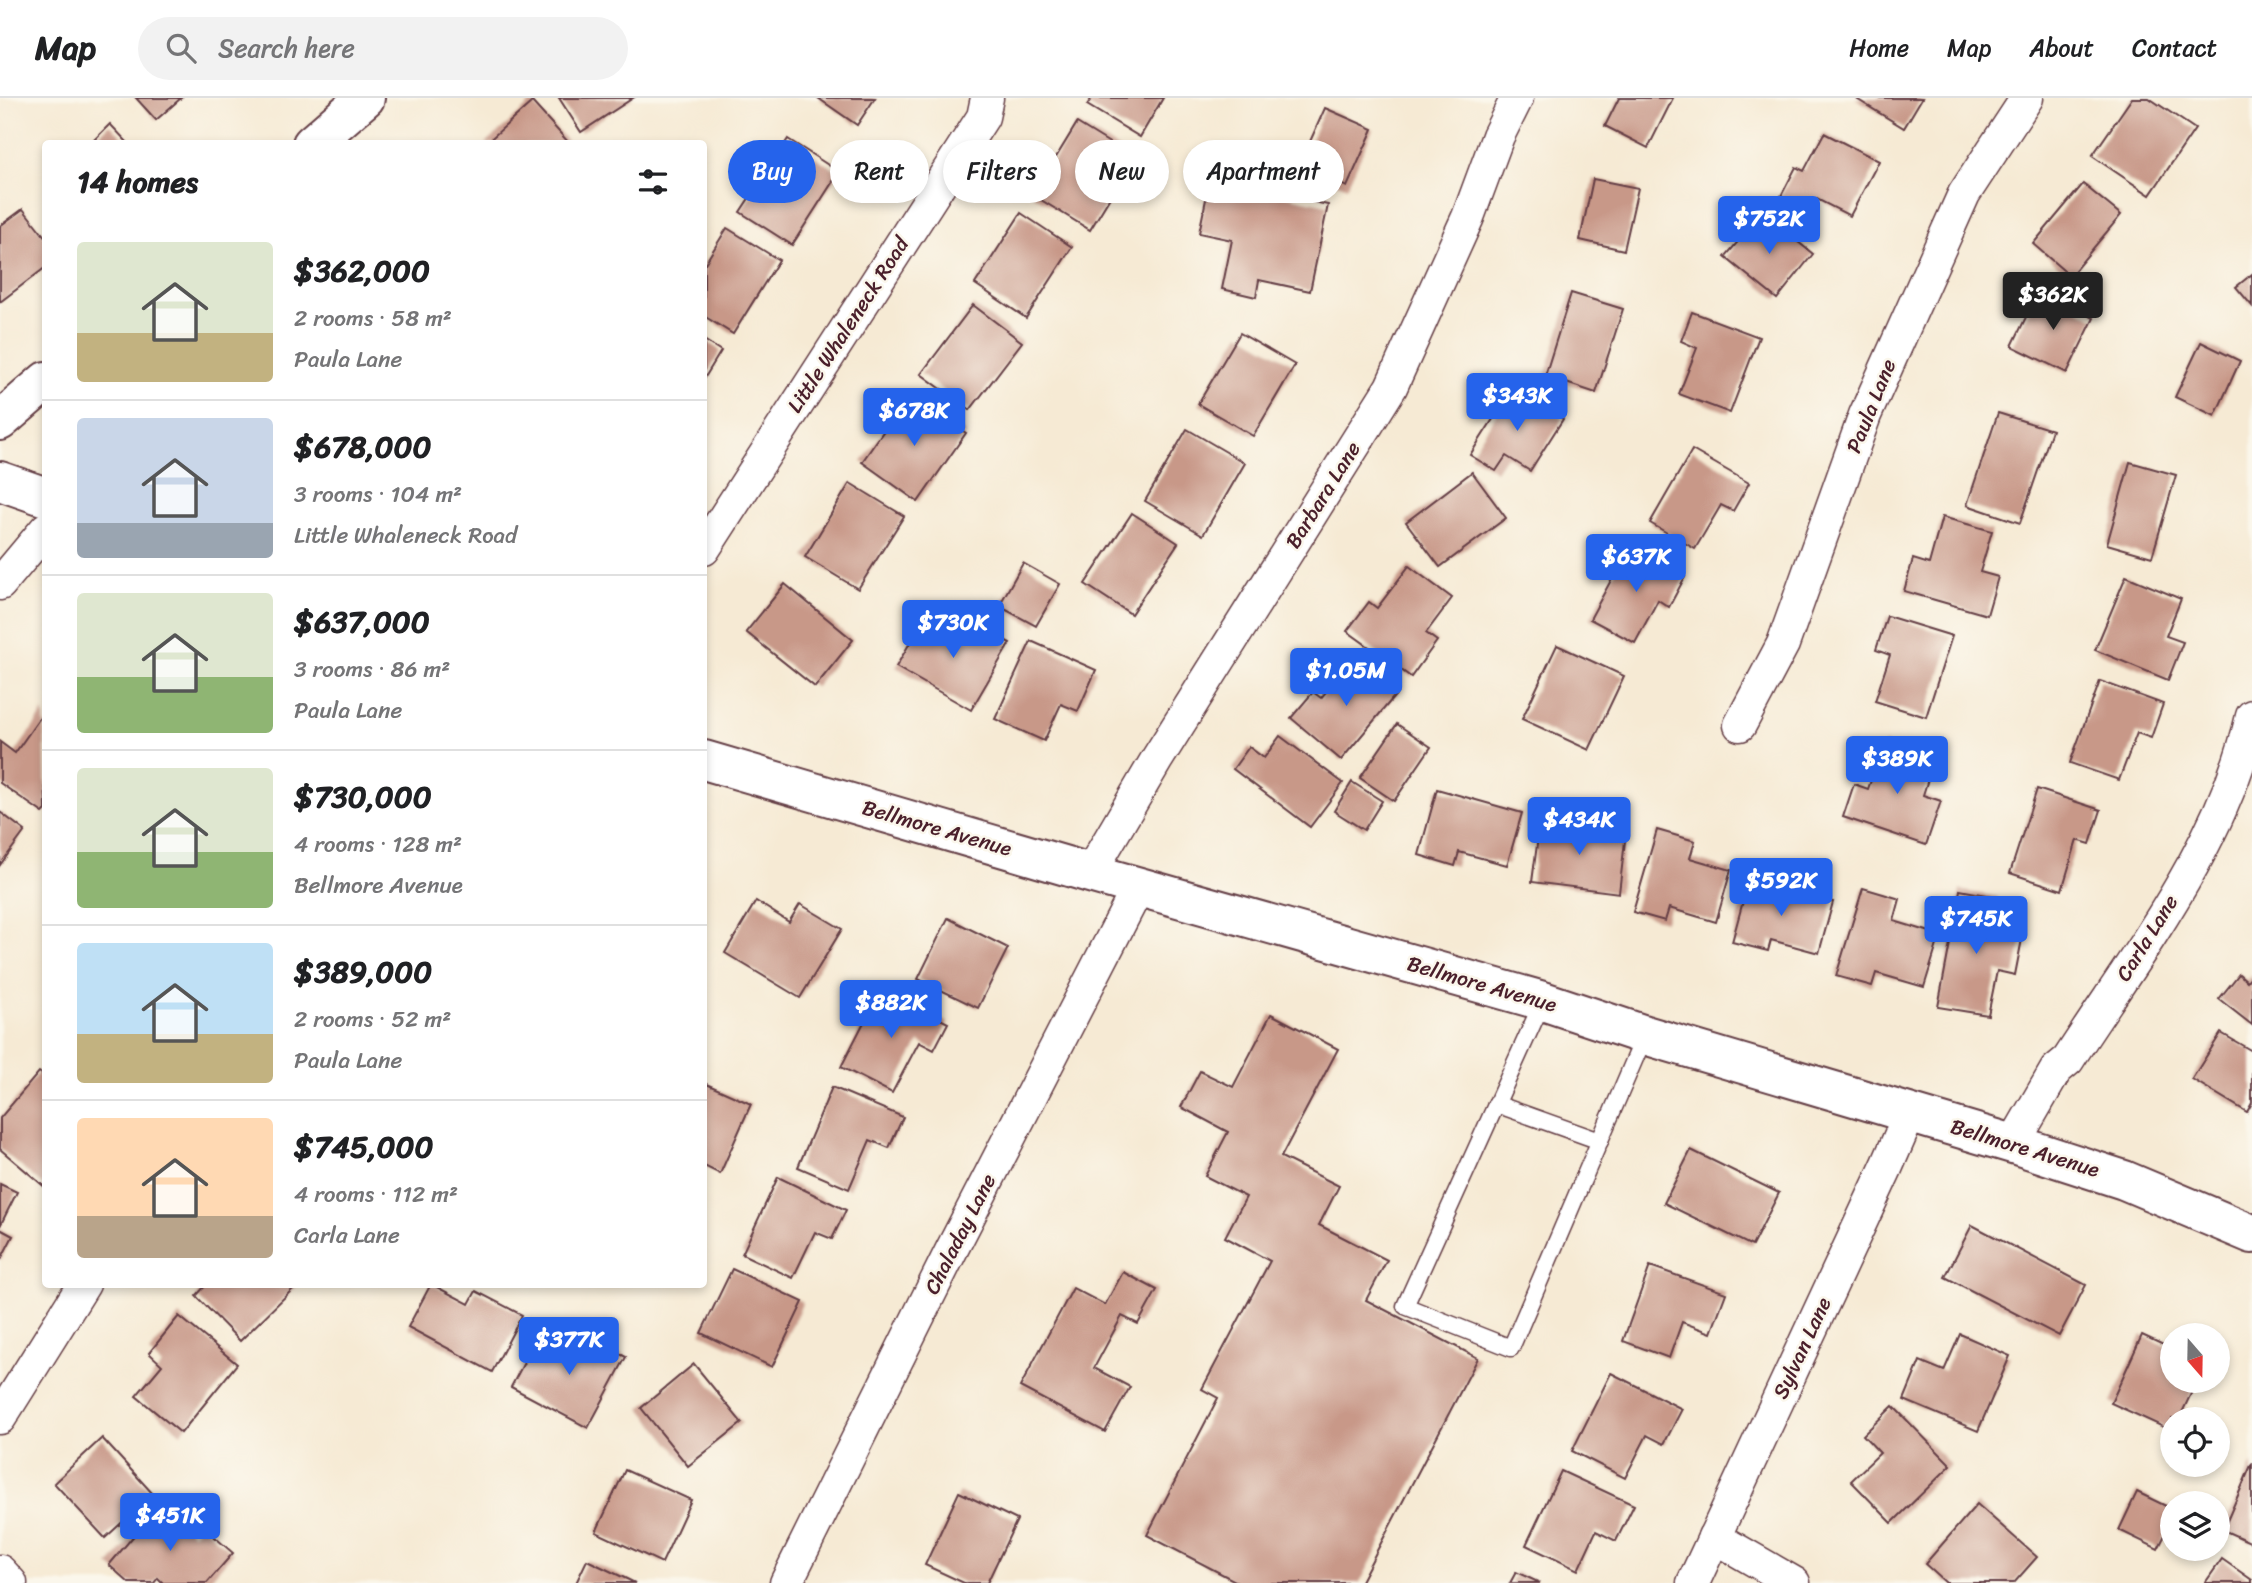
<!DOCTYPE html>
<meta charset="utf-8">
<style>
:root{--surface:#fff;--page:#f2f2f2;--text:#202124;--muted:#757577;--line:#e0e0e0;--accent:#2563eb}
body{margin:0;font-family:Sriracha,sans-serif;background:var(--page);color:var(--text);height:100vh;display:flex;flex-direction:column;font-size:26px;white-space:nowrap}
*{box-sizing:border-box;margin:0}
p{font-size:23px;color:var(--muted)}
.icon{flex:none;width:38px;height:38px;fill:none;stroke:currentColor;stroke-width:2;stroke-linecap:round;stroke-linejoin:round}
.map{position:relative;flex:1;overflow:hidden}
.drawer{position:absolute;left:42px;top:42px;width:665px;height:1148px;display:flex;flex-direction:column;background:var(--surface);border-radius:7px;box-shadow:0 4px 10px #0003}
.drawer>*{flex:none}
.guide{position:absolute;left:728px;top:42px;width:665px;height:63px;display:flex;gap:14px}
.needle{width:46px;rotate:160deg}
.tools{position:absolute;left:2160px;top:1225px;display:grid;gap:14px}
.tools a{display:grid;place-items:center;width:70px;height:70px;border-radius:50%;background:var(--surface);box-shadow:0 4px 10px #0003;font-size:35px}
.price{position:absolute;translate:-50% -60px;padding:0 16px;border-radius:7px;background:var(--accent);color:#fff;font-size:23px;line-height:46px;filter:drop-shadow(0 2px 4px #0008)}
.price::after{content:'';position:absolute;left:50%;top:42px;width:21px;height:16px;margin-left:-10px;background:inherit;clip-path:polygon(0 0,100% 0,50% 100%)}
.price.active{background:#222;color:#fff}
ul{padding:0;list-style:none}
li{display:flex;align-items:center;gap:21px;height:175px;padding:0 35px}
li+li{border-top:2px solid var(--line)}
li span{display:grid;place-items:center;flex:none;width:196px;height:140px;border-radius:7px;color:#555}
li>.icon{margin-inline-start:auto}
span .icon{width:84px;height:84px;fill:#fffc;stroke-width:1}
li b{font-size:30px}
h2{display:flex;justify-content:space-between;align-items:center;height:84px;padding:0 35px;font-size:30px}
.pill{padding:0 24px;border-radius:32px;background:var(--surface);box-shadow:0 4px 10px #0003;font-size:24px;line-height:63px}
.pill.active{background:var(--accent);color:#fff}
header{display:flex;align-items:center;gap:42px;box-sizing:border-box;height:98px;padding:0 35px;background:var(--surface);border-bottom:2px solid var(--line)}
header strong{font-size:33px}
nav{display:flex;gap:38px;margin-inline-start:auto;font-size:24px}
.search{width:490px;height:63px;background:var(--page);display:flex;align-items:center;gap:18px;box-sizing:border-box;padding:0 24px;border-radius:38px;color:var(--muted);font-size:26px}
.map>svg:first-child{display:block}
.building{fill:#c89888}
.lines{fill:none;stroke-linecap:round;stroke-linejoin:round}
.service-casing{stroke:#643d44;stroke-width:19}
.minor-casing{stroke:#643d44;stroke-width:35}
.secondary-casing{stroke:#643d44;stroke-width:42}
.service{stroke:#fff;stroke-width:16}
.minor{stroke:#fff;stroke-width:32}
.secondary{stroke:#fff;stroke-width:38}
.labels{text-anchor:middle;stroke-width:5;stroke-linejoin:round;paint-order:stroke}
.street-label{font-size:21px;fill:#4a1f2b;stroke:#fbf7ec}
</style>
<header>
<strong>Map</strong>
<div class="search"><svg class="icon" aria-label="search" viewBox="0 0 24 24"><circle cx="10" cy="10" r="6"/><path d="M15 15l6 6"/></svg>Search here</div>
<nav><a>Home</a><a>Map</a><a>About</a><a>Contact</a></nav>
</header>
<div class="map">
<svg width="2252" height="1485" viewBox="0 0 2252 1485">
<rect width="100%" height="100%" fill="#fbf7ec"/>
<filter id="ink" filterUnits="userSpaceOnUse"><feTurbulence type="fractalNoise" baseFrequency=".0143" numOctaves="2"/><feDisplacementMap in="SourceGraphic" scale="14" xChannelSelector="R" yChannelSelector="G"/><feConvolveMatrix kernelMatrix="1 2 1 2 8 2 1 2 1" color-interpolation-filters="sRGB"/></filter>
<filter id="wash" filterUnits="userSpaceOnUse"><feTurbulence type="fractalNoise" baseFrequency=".00686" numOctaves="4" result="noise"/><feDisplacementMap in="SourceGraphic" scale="28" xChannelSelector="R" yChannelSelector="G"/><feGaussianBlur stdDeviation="1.57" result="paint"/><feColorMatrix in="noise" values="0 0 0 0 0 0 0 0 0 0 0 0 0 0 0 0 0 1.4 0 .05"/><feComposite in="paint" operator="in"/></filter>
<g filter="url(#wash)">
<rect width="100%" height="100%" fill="#f6ead4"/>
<g id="blocks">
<!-- building -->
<g class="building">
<polygon points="136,0 181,0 156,22"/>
<polygon points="559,0 633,0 581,34"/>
<polygon points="818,0 875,0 857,27"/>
<polygon points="1092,0 1163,0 1140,39 1087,7"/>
<polygon points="1619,0 1673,0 1648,50 1605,28"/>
<polygon points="1855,0 1922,0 1904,30"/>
<polygon points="2132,0 2149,0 2195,31 2150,97 2092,58"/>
<polygon points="532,4 570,46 485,46"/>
<polygon points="1325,10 1373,31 1347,89 1299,68"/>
<polygon points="1077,25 1134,60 1090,132 1033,97"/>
<polygon points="110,26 129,46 90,46"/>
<polygon points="1824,35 1879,63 1850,118 1817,101 1811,113 1781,98 1796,69 1804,73"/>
<polygon points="788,41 839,74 792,147 740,114"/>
<polygon points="1593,81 1638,90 1624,152 1580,142"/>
<polygon points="1210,82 1328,107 1310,193 1259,182 1256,199 1222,191 1232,142 1199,135"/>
<polygon points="2083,86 2121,117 2070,178 2033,146"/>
<polygon points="23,111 46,140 46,169 0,204 0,128"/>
<polygon points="1021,115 1072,149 1026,220 975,186"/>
<polygon points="1762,115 1813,156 1777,201 1725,159"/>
<polygon points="727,130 779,162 733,236 704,218 704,167"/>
<polygon points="2252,176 2252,208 2236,189"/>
<polygon points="2039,192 2094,220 2067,275 2012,248"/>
<polygon points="1571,195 1623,211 1596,295 1545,278"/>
<polygon points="973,207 1022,244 970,312 921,276"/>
<polygon points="1692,214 1759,239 1730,315 1679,296 1697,250 1681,243"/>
<polygon points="1240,235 1295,267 1253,338 1198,306"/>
<polygon points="704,242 721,253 704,281"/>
<polygon points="2201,244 2240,263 2215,318 2175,299"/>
<polygon points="1513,290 1563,321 1530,373 1506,358 1496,373 1470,357"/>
<polygon points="910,295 966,335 918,404 862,364"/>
<polygon points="1998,315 2052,332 2020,425 1967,407"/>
<polygon points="1187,331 1245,365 1203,437 1145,403"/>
<polygon points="1692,352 1749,385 1733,413 1721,407 1695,451 1650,425"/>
<polygon points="2130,364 2176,377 2152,459 2107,446"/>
<polygon points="1472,374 1506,420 1440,469 1406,424"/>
<polygon points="850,385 904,418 858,491 805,459"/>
<polygon points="1132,415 1178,445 1131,516 1085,486"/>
<polygon points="1942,419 1992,433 1980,474 1998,479 1987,517 1904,493 1913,461 1929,466"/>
<polygon points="1629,449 1685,479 1669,509 1658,502 1635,545 1590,521"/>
<polygon points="1023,465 1060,486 1036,528 999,508"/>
<polygon points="1409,468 1452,500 1426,535 1437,543 1411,579 1347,533 1369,504 1377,510"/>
<polygon points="2126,478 2181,501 2166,538 2183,544 2168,582 2095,552"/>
<polygon points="785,486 853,542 815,589 746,534"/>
<polygon points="926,517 970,542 979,528 1010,545 971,612 896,569"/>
<polygon points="1887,518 1952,538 1926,619 1875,603 1890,557 1876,552"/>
<polygon points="1031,543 1096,572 1078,613 1061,606 1044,643 995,621"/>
<polygon points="1557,547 1624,578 1589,652 1522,621"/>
<polygon points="1356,558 1398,594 1341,662 1291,620 1313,594 1321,600"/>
<polygon points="2100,583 2163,606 2151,640 2137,635 2119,682 2070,665"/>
<polygon points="44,614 46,712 43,715 0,685 0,644 15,655"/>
<polygon points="1397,626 1431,649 1394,703 1360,680"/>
<polygon points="1280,638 1343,685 1310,729 1233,671 1249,649 1264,660"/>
<polygon points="1884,645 1934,662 1923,697 1941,703 1926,747 1843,719 1854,686 1868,691"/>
<polygon points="1352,684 1382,703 1364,732 1334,713"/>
<polygon points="1437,691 1522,715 1507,767 1459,754 1455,768 1419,757"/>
<polygon points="2037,691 2101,712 2090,746 2077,742 2062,792 2010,775"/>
<polygon points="0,714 25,733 0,767"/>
<polygon points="1540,724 1626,734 1619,795 1532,784"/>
<polygon points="1657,732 1695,743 1690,760 1731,772 1716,824 1669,810 1665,823 1633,814"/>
<polygon points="1749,781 1833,804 1819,855 1771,842 1768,853 1732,844"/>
<polygon points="1863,790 1900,801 1894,823 1940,837 1924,889 1876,875 1872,888 1836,878"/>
<polygon points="1960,792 1998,799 1991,836 2022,841 2015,877 1997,873 1988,917 1938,909"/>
<polygon points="756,803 789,824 800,806 842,831 800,900 725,855"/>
<polygon points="948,820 1008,850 978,910 918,881"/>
<polygon points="2239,876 2247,883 2252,877 2252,927 2219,901"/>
<polygon points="881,891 948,925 934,952 919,944 892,995 841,969"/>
<polygon points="1271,916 1338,951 1281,1059 1339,1088 1319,1127 1387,1162 1366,1202 1478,1260 1360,1485 1239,1485 1147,1437 1218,1300 1202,1291 1270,1163 1225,1139 1246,1099 1205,1078 1228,1034 1181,1009 1200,973 1233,989"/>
<polygon points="2221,935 2252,953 2252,1005 2247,1014 2192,981"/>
<polygon points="39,974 46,979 46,1090 0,1051 0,1020"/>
<polygon points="704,985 751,1006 720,1076 704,1068"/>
<polygon points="832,989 903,1019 889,1050 870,1042 849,1091 798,1069"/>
<polygon points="1691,1052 1779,1095 1752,1148 1664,1105"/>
<polygon points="778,1079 846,1112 832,1141 815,1134 793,1180 742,1156"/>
<polygon points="0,1086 17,1094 0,1128"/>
<polygon points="1972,1127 2086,1187 2059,1238 1945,1179"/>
<polygon points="0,1131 13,1138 0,1163"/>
<polygon points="1650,1168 1726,1195 1711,1235 1682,1224 1669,1260 1623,1243"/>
<polygon points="732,1171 803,1204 772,1269 701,1235"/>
<polygon points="1123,1174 1157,1192 1138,1226 1122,1218 1094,1270 1130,1289 1105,1334 1020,1289 1073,1190 1105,1207"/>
<polygon points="207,1186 298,1186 240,1243 196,1198"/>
<polygon points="431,1186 469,1206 476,1193 522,1217 492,1274 408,1229"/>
<polygon points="179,1218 237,1266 181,1335 136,1298 162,1267 149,1255"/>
<polygon points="539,1236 571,1253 581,1236 626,1259 588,1330 511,1289"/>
<polygon points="1960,1236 2010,1258 1978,1333 1904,1302 1920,1263 1944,1273"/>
<polygon points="2142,1237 2172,1251 2172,1283 2197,1283 2179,1321 2172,1321 2172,1333 2111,1305"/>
<polygon points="694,1266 742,1325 688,1368 641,1310"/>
<polygon points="1611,1275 1682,1311 1664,1346 1647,1337 1625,1380 1572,1353"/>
<polygon points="1893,1308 1951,1367 1892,1425 1851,1383 1880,1355 1863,1337"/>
<polygon points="102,1340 153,1396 105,1440 54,1385"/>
<polygon points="2252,1365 2252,1445 2223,1432"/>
<polygon points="625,1372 691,1402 662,1465 596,1434"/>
<polygon points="1561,1373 1634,1407 1616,1443 1596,1433 1578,1472 1526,1447"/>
<polygon points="959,1394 1017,1422 987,1485 964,1485 925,1467"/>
<polygon points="2137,1394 2172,1411 2172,1423 2158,1451 2119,1432"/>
<polygon points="1977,1406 2037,1459 2014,1485 1946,1485 1925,1466"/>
<polygon points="159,1408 193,1436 201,1427 233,1455 207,1485 163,1485 158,1480 154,1485 129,1485 109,1467"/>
<polygon points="2222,1461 2252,1482 2252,1485 2205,1485"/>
<polygon points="587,1462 635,1485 576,1485"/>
<polygon points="1516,1474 1540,1485 1510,1485"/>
</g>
</g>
</g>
<g filter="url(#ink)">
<use href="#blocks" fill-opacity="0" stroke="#643d44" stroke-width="2"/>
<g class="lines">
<!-- service casing -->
<g class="service-casing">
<g id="service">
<polyline points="1543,903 1405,1208 1511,1250 1645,937"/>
<polyline points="1496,1006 1600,1043"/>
</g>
</g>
<!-- minor casing -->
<g class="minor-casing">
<g id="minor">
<polyline points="704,451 983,19 987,0"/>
<polyline points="0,486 46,431"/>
<polyline points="1740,627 1783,546 1865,317 1964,96 2027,0"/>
<polyline points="1090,775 1157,661 1391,289 1468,119 1498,38 1517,0"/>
<path d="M2013,1046L2056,972L2068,962C2138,854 2223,746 2252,618"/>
<polyline points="0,1320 84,1186"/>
<polyline points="1714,1439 1794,1485"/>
<polyline points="0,1473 11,1485"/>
<polyline points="786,1485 952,1151 1139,788"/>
<polyline points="1693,1485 1887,1068 1910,1015"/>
</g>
</g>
<!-- secondary casing -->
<g class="secondary-casing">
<g id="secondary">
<polyline points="312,46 365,0"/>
<polyline points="0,323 46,283"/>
<polyline points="0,383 46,399"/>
<polyline points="704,662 1090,775 1543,903 1645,937 2013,1046 2124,1082 2252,1136"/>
</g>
</g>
<!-- service -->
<use href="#service" class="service"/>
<!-- minor -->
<use href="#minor" class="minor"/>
<!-- secondary -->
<use href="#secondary" class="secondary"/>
</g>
</g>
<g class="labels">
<!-- street labels -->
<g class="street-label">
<text transform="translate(848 227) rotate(-57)" y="7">Little Whaleneck Road</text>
<text transform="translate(1871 308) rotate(-68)" y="7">Paula Lane</text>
<text transform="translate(1323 397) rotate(-58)" y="7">Barbara Lane</text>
<text transform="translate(937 730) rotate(16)" y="7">Bellmore Avenue</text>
<text transform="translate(2147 840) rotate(-58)" y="7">Carla Lane</text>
<text transform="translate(1482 886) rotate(16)" y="7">Bellmore Avenue</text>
<text transform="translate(2025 1050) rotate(17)" y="7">Bellmore Avenue</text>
<text transform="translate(960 1136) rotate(-63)" y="7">Chaladay Lane</text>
<text transform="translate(1802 1250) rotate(-65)" y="7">Sylvan Lane</text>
</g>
</g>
</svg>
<div class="tools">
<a><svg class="needle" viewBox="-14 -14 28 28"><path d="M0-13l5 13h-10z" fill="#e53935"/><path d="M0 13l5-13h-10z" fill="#757577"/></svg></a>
<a><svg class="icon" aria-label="locate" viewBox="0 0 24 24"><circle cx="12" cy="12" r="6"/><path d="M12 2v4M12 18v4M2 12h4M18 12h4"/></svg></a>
<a><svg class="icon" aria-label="layers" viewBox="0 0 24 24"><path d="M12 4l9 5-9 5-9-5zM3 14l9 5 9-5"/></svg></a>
</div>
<b class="price" style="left:1769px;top:158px">$752K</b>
<b class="price active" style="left:2053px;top:234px">$362K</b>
<b class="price" style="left:1517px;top:335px">$343K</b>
<b class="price" style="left:914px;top:350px">$678K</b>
<b class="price" style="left:1636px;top:496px">$637K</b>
<b class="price" style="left:953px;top:562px">$730K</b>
<b class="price" style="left:1346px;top:610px">$1.05M</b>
<b class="price" style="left:1897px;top:698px">$389K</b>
<b class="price" style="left:1579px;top:759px">$434K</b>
<b class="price" style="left:1781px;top:820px">$592K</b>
<b class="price" style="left:1976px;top:858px">$745K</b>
<b class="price" style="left:891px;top:942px">$882K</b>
<b class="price" style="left:569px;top:1279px">$377K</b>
<b class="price" style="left:170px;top:1455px">$451K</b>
<div class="guide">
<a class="pill active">Buy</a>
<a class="pill">Rent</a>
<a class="pill">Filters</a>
<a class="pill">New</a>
<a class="pill">Apartment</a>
</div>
<section class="drawer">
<h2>14 homes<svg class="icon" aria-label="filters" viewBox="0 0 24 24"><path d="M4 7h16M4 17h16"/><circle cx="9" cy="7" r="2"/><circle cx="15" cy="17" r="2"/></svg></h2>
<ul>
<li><span style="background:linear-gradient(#dfe7d0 65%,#c2b280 0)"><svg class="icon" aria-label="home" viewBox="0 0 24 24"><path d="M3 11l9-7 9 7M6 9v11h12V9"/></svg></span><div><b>$362,000</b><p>2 rooms · 58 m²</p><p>Paula Lane</p></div></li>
<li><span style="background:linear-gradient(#c9d6e8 75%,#9aa5b1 0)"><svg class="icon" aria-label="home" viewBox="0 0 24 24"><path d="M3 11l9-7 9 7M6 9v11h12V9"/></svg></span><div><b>$678,000</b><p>3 rooms · 104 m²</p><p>Little Whaleneck Road</p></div></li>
<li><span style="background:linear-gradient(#dfe7d0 60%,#8fb573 0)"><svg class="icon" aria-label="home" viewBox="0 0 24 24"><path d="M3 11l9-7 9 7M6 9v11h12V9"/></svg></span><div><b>$637,000</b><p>3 rooms · 86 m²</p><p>Paula Lane</p></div></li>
<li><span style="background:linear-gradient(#dfe7d0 60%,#8fb573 0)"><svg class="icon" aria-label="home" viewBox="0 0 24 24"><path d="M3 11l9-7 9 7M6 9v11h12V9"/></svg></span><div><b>$730,000</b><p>4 rooms · 128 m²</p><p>Bellmore Avenue</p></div></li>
<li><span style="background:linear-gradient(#bfe0f5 65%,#c2b280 0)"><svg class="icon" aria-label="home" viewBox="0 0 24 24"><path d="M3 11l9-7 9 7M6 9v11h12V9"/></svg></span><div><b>$389,000</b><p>2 rooms · 52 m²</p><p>Paula Lane</p></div></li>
<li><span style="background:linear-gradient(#ffd9b3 70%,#b9a48a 0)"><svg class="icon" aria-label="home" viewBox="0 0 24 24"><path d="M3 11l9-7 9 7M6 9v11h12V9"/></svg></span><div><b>$745,000</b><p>4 rooms · 112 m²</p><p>Carla Lane</p></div></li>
</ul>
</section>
</div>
